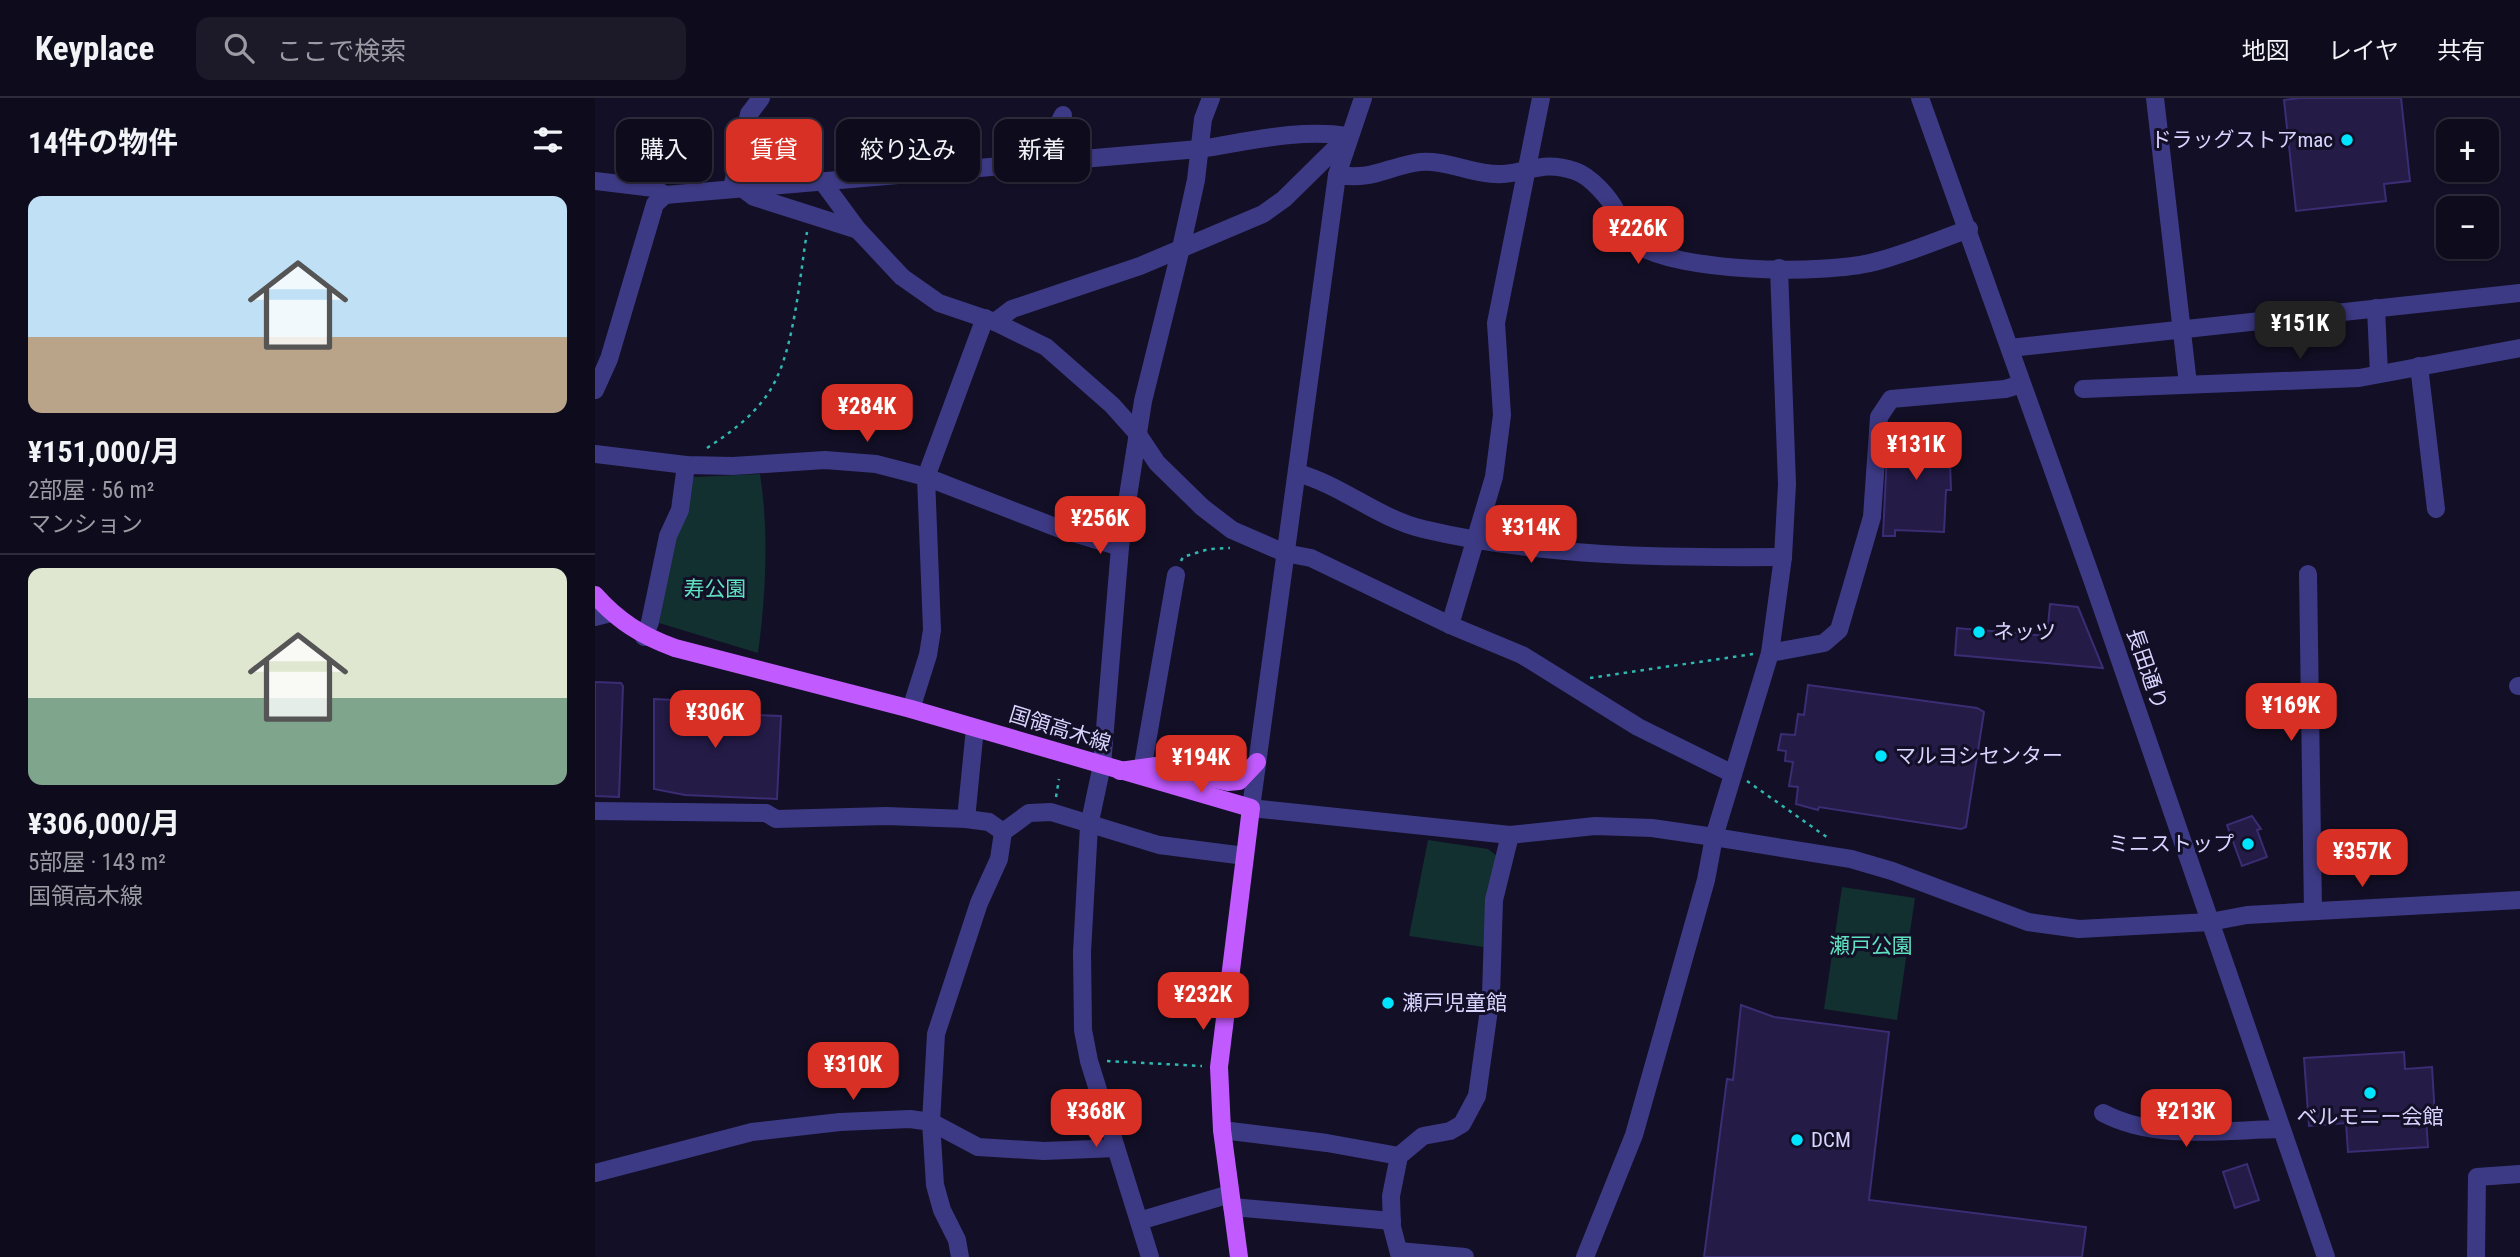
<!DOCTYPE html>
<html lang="ja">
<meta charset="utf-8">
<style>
:root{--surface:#0e0b1c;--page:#1c1929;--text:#f1f3f6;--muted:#9b9ba3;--line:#2e2b3b;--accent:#d93025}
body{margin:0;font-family:"Roboto Condensed","Noto Sans JP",sans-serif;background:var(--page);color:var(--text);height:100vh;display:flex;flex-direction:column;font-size:26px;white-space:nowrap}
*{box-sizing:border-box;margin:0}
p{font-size:23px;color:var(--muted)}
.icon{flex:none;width:38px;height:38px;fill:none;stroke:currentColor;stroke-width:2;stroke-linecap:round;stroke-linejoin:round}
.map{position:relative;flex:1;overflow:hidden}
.sheet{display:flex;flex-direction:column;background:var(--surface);width:595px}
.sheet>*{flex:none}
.hud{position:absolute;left:21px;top:21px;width:665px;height:63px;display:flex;gap:14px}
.buttons{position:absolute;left:1841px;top:21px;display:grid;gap:14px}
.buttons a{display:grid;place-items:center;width:63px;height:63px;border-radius:14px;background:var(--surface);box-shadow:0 2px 5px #0004,0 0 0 2px var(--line);font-size:35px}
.price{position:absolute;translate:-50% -60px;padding:0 16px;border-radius:14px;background:var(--accent);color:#fff;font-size:23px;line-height:46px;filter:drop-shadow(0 2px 4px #0008)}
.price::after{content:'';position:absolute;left:50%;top:42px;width:21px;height:16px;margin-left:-10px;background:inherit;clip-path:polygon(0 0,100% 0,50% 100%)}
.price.active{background:#222;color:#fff}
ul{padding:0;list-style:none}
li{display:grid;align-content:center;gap:14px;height:371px;padding:0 28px}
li+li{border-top:2px solid var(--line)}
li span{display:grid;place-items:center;height:217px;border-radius:14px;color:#555}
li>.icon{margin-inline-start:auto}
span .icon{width:126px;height:126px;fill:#fffc;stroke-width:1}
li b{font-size:30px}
h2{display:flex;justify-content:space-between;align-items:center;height:84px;padding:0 28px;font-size:30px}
.tag{padding:0 24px;border-radius:14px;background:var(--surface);box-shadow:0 2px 5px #0004,0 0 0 2px var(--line);font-size:24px;line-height:63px}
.tag.active{background:var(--accent);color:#fff}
header{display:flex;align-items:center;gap:42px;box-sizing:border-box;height:98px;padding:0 35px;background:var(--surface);border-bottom:2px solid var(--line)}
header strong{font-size:33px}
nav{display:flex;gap:38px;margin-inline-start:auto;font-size:24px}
.search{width:490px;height:63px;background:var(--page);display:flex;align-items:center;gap:18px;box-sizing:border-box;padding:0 24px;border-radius:14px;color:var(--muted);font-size:26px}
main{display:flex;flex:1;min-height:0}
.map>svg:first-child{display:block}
.green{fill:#12302f}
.building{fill:#241b47;stroke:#3b2d73;stroke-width:2}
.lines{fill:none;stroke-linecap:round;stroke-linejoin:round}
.path{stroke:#2fb8b0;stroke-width:2.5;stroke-dasharray:3.5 5;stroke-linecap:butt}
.minor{stroke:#3d3a85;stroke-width:18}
.major{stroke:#c25bff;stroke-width:18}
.poi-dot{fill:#00e5ff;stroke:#130f26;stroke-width:2.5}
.labels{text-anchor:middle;stroke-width:6;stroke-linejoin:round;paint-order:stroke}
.poi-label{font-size:21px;fill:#d9d4ff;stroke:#130f26;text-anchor:start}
.park-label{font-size:21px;fill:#5fe0c0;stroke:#130f26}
.street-label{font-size:21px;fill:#d9d4ff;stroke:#130f26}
</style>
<header>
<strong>Keyplace</strong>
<div class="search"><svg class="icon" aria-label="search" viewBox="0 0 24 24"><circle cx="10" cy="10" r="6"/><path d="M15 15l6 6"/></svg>ここで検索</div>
<nav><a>地図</a><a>レイヤ</a><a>共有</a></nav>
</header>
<main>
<section class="sheet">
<h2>14件の物件<svg class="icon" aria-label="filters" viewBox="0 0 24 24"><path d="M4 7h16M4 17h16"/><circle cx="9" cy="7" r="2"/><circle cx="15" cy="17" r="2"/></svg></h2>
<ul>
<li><span style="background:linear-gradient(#bfe0f5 65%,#b9a48a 0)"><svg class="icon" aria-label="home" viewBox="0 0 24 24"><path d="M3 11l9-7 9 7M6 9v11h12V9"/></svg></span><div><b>¥151,000/月</b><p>2部屋 · 56 m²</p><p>マンション</p></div></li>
<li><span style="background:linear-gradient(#dfe7d0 60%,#7fa58c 0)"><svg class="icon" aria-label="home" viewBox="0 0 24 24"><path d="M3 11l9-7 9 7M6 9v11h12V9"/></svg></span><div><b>¥306,000/月</b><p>5部屋 · 143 m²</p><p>国領高木線</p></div></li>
</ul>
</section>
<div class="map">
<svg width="1925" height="1159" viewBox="0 0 1925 1159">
<rect width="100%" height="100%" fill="#130f26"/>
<!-- green -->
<g class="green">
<path d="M165,376C174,434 171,496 163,555L64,525L91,386L99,379Z"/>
<polygon points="833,742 893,751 902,758 889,849 814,838"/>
<polygon points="1247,789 1320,800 1302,922 1229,911"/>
</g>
<!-- building -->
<g class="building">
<polygon points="1705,0 1806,0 1815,83 1789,86 1791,103 1701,113 1689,2"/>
<polygon points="1293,334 1354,337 1356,392 1351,392 1349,434 1300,432 1300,438 1288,438"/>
<polygon points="1455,506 1483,509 1508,570 1360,557 1362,530 1452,538"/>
<polygon points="0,584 26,585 28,588 24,699 0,698"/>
<polygon points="1213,587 1382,610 1389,614 1371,729 1366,731 1224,709 1223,712 1201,706 1203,689 1194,688 1198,664 1190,663 1191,653 1183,652 1186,636 1200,637 1203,616 1209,617"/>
<polygon points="99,599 134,601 133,616 186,618 182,701 90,697 59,691 59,601 99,603"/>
<polygon points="1657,718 1666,731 1662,732 1672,759 1647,768 1632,727"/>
<polygon points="1146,907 1179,919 1294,934 1274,1102 1491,1129 1487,1159 1109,1159 1132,981 1138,982"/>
<polygon points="1809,954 1810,971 1837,969 1840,1019 1831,1020 1833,1049 1753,1054 1751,1025 1714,1028 1709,960"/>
<polygon points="1652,1066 1664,1102 1640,1110 1628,1074"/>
</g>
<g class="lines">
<!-- path -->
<g class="path">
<path d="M112,350C141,331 169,310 183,277C200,239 205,177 212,134"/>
<polyline points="586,463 588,459 614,451 635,450"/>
<polyline points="995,580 1158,556"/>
<polyline points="1152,683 1233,740"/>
<polyline points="461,699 464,681"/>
<polyline points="512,963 607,968"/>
</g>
<!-- minor -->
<g class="minor">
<polyline points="768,0 742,77 656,710 915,737 1000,728 1057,730 1119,739 1256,761 1297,773 1433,824 1484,831 1615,824 1652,817 1925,802"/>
<polyline points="1325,0 1498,484 1731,1159"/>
<polyline points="1560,0 1593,286"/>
<polyline points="445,63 468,17"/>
<path d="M742,77C777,82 788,71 819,65C849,59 878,78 908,76C937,74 947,62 980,73C995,78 1014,99 1021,113C1027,122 1031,139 1039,145C1082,175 1228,177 1279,164C1311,156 1343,142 1374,131"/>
<polyline points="0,83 59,90 70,97"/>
<polyline points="227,83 263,132 307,179 344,205 400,224 451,249 517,307 542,335 562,365 607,409 637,432 690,455 716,460 855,527 927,557 1043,629 1138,676"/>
<polyline points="137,90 154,16 166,0"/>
<polyline points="147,90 159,99 263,132"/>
<polyline points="1781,210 1784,276"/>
<polyline points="400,224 417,211 545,168 668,116 689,101 753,38"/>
<polyline points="1415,250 1925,195"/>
<polyline points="1824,268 1841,411"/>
<polyline points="1488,291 1764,280 1925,250"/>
<path d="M0,292L14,261L60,106L70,97L604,51C651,44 705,30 753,38"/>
<polyline points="0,356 91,367 138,368 230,362 281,366 331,379 468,432 525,449"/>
<path d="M702,375C747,387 782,420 828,431C946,459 1068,460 1188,459"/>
<polyline points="1713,476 1718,813"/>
<polyline points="0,519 16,515"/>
<polyline points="855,527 899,379 907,317 901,225 946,0"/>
<polyline points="49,539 55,524 73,438 85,412 91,367"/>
<polyline points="1175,555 1229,545 1244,532 1277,419 1284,319 1296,301 1410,291 1427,286"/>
<polyline points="1923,588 1925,588"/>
<polyline points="316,611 333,557 337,532 331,379 390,220"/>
<polyline points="548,667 581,477"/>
<polyline points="0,713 171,715 181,721 291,718 371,721 394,724 408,734 434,715 456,714 564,747 650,758"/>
<polyline points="371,721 380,630"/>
<path d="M1508,1015C1561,1043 1628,1032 1686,1031"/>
<polyline points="627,1032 732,1045 804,1058"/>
<polyline points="0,1075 157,1034 245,1024 315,1021 336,1024 383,1049 449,1053 521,1050"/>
<polyline points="637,1109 797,1123"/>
<polyline points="544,1123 635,1096"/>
<polyline points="804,1153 870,1159"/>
<polyline points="365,1159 362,1142 347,1112 340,1087 336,1024 341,936 384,805 404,761 408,734"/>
<polyline points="555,1159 494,963 488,932 487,854 494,728 507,667 525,449 548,303 586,150 601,82 608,21 616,0"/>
<polyline points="805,1159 797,1129 796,1098 804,1058 828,1038 855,1033 867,1026 882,998 896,897 899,802 915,737"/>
<polyline points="990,1159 1039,1037 1111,782 1119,739 1175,555 1188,459 1192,386 1184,170"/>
<polyline points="1881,1159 1882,1079 1925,1076"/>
</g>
<!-- major -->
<g class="major">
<path d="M0,497C23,523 47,538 80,550L316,611L656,710L624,969L627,1032L644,1159"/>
<polyline points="525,673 561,668 633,684 644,683 662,664"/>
</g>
</g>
<!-- markers -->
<g class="poi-dot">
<circle cx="1752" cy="42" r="7"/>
<circle cx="1384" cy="534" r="7"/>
<circle cx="1286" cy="658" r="7"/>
<circle cx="1653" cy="746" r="7"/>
<circle cx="793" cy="905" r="7"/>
<circle cx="1775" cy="995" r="7"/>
<circle cx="1202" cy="1042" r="7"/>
</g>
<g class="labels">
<!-- poi labels -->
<g class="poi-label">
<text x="1738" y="49" text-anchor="end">ドラッグストアmac</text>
<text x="1398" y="541">ネッツ</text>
<text x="1300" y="665">マルヨシセンター</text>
<text x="1639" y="753" text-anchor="end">ミニストップ</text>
<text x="807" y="912">瀬戸児童館</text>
<text x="1775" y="1026" text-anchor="middle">ベルモニー会館</text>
<text x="1216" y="1049">DCM</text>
</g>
<!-- park labels -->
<g class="park-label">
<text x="120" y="498">寿公園</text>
<text x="1276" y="855">瀬戸公園</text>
</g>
<!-- street labels -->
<g class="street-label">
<text transform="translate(1552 571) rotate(71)" y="7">長田通り</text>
<text transform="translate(465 631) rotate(17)" y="7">国領高木線</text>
</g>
</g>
</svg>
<div class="buttons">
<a>+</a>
<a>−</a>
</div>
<b class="price" style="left:1043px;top:168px">¥226K</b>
<b class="price active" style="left:1705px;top:263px">¥151K</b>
<b class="price" style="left:272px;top:346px">¥284K</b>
<b class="price" style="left:1321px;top:384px">¥131K</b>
<b class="price" style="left:505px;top:458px">¥256K</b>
<b class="price" style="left:936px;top:467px">¥314K</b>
<b class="price" style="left:1696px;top:645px">¥169K</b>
<b class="price" style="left:120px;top:652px">¥306K</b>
<b class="price" style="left:606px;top:697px">¥194K</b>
<b class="price" style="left:1767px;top:791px">¥357K</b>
<b class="price" style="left:608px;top:934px">¥232K</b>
<b class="price" style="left:258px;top:1004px">¥310K</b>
<b class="price" style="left:501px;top:1051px">¥368K</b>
<b class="price" style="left:1591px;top:1051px">¥213K</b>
<div class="hud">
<a class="tag">購入</a>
<a class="tag active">賃貸</a>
<a class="tag">絞り込み</a>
<a class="tag">新着</a>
</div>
</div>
</main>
